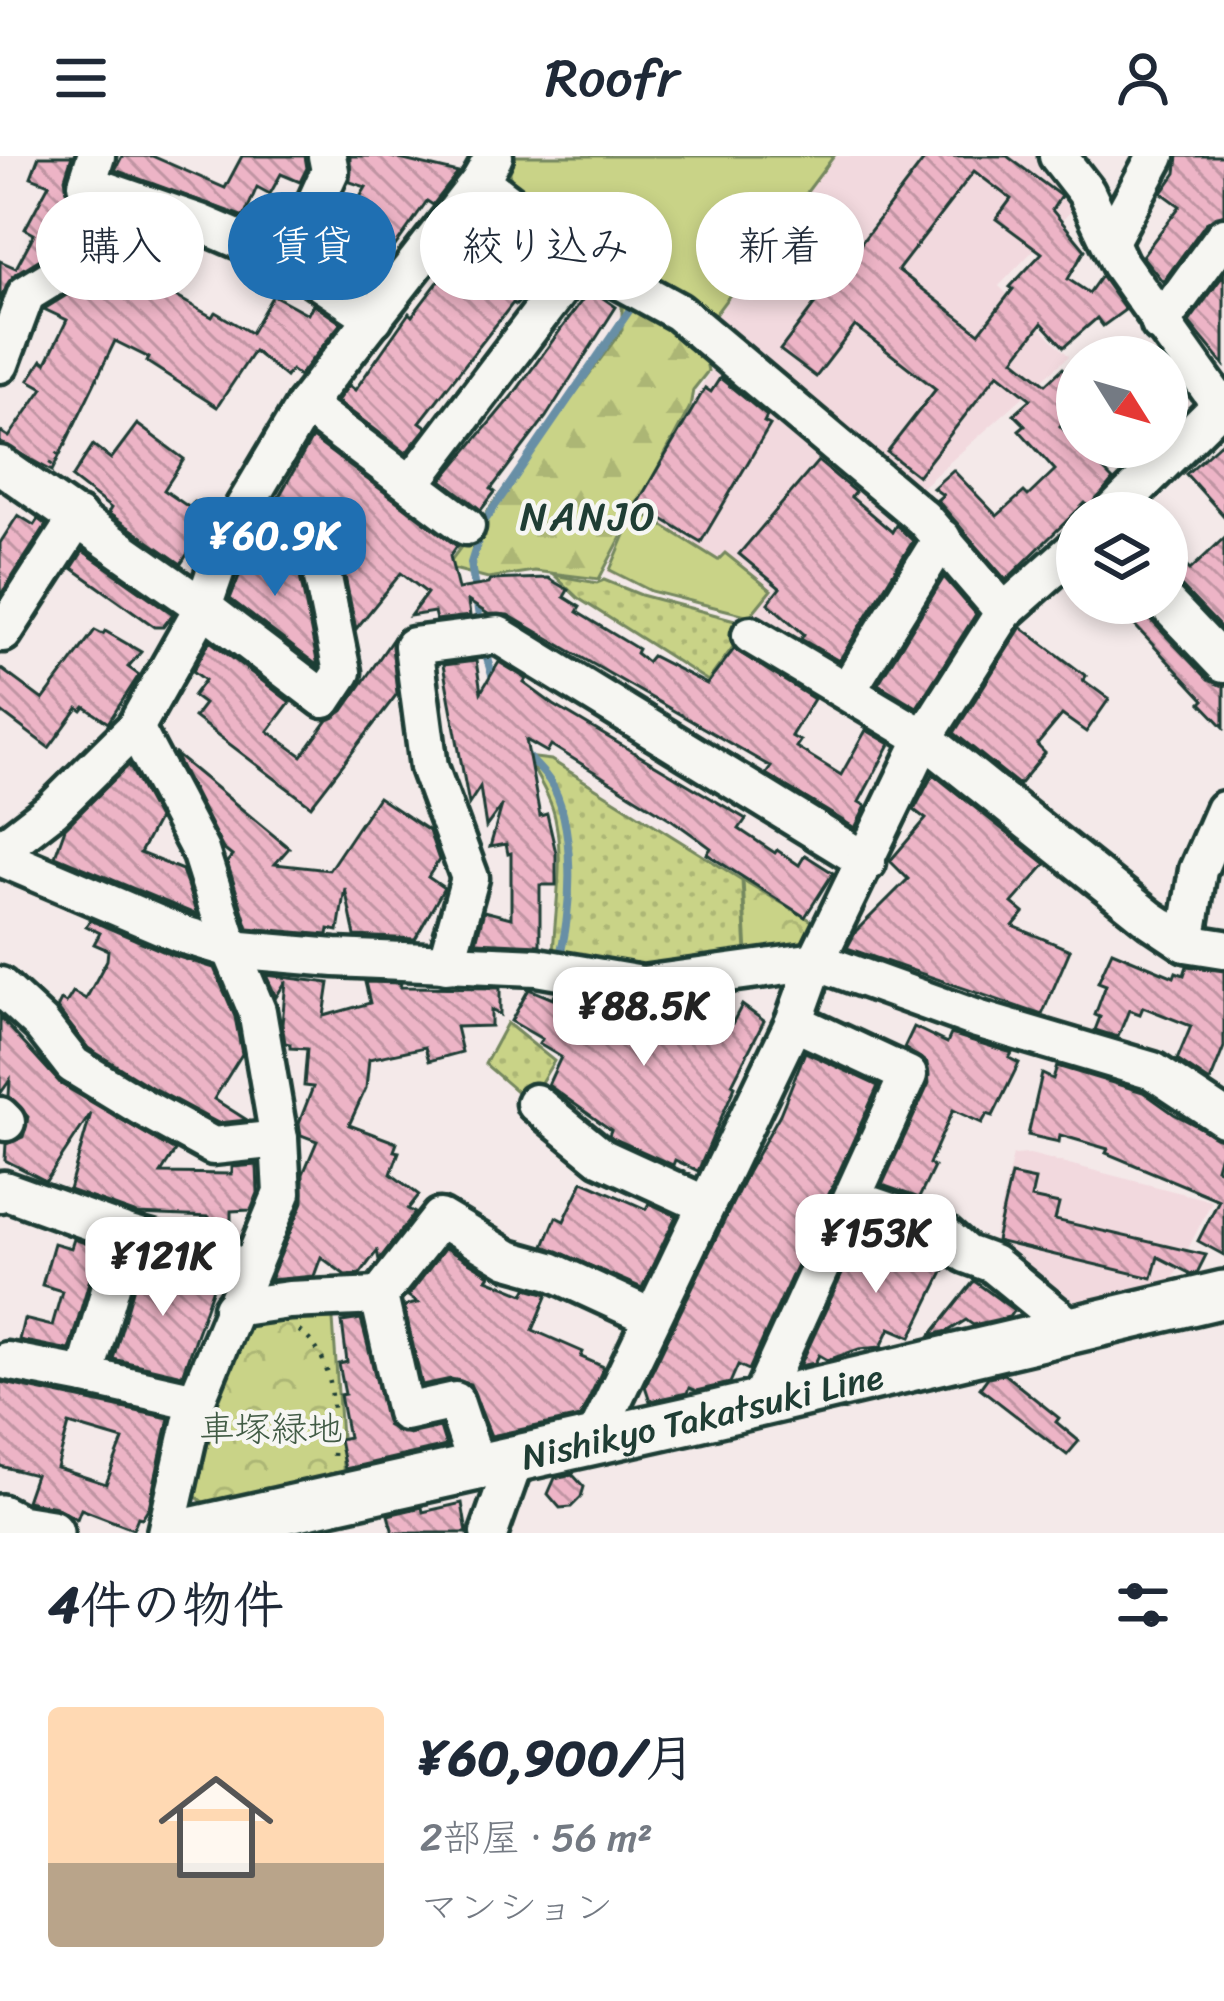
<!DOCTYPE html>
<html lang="ja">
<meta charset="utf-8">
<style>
:root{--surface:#fff;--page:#f2f2f3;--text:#1f2937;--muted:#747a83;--accent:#1f6fb2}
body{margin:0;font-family:Sriracha,"Klee One",sans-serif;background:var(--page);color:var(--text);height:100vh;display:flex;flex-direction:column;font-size:45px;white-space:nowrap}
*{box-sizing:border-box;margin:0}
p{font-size:39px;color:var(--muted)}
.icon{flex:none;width:66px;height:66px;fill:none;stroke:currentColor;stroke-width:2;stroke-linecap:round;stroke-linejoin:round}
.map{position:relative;height:1377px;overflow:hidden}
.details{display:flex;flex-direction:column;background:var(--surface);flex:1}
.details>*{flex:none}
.guide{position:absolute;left:36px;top:36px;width:1152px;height:108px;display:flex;gap:24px}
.needle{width:78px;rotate:127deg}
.buttons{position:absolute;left:1056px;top:180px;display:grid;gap:24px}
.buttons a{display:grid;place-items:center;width:132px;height:132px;border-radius:50%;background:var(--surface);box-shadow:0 6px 18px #0003;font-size:60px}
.price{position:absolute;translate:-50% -102px;padding:0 27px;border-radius:24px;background:#fff;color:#222;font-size:39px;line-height:78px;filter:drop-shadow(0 3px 6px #0008)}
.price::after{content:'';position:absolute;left:50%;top:72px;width:36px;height:27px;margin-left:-18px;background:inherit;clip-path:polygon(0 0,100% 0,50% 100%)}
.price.active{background:var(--accent);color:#fff}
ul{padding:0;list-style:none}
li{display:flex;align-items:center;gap:36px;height:300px;padding:0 48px}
li span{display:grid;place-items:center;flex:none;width:336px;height:240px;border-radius:12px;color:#555}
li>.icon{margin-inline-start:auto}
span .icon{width:144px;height:144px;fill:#fffc;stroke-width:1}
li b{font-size:51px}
h2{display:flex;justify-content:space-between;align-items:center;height:144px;padding:0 48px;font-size:51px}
.chip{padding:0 42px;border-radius:54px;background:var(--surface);box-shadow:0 6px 18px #0003;font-size:42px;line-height:108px}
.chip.active{background:var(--accent);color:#fff}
header{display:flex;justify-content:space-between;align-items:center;height:156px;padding:0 48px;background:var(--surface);font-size:54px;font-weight:600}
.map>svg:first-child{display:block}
.built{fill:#f2d9de}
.grass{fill:url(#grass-dots);stroke:#74885e;stroke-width:3}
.forest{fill:url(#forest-firs);stroke:#74885e;stroke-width:3}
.park{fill:url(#park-crowns);stroke:#74885e;stroke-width:3}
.pitch{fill:#c9d387;stroke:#74885e;stroke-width:3}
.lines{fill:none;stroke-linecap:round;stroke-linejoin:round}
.stream{stroke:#688fa6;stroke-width:8}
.building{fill:url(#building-back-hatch);stroke:#1f3d34;stroke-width:3;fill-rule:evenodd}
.minor-casing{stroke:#1f3d34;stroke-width:45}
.major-casing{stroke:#1f3d34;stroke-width:54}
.path{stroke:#1f3d34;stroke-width:4.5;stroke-dasharray:3 9;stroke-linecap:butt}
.minor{stroke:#f6f6f2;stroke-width:36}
.major{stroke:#f6f6f2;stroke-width:45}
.labels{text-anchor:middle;stroke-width:9;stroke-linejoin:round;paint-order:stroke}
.street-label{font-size:36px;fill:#1f3d34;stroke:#f6f6f2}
.park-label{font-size:36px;fill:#415b45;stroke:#f6f6f2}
.neighbourhood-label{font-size:39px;letter-spacing:3px;fill:#1f3d34;stroke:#f6f6f2}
</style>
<header><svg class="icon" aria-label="menu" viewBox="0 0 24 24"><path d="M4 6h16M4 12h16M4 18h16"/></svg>Roofr<svg class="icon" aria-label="person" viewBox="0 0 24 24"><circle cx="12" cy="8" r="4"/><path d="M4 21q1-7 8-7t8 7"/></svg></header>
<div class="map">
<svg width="1224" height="1377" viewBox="0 0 1224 1377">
<defs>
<pattern id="grass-dots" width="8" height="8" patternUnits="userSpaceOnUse" patternTransform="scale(3)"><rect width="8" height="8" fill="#c9d387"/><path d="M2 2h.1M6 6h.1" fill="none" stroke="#acb675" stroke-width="1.8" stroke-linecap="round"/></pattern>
<pattern id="forest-firs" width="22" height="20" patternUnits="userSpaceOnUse" patternTransform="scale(3)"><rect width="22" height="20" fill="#c9d387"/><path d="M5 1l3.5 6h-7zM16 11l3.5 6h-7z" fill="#acb675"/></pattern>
<pattern id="park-crowns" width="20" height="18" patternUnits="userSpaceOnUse" patternTransform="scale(3)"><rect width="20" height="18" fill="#c9d387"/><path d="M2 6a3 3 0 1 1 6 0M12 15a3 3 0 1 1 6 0" fill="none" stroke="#acb675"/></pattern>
<pattern id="building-back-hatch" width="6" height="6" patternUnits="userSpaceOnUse" patternTransform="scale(3)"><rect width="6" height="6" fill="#edb4c6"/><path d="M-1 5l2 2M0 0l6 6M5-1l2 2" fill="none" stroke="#bf94a2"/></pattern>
</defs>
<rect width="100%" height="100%" fill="#f4e9e9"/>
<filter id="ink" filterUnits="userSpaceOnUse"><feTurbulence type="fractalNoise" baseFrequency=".00833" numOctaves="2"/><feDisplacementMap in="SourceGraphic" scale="24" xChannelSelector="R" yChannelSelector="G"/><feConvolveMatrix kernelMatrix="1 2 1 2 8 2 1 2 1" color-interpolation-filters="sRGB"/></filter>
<g filter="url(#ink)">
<!-- built -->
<g class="built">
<polygon points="511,0 1044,0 1080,46 999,130 1069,200 913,339 507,30 504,17"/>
<polygon points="715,206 901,360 862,404 829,464 805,491 741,457 650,435 607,416 636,349"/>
<polygon points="1030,998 1212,1045 1169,1131 1066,1159 989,1100 1013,999"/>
</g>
<!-- grass -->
<g class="grass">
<polygon points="554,419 597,427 604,424 641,439 750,468 708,525 578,442"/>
<path d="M527,601L551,604L742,724L746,797L684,805L649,816L553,803C554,755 565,709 555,662C551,641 536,620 527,601Z"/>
<polygon points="507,867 554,905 529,946 485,908"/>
</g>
<!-- forest -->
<polygon class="forest" points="622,137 702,185 708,215 693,234 690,251 599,423 534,415 488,422 446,411 622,174"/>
<!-- park -->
<g class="park">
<polygon points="743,724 817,768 797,797 747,799"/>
<polygon points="332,1149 344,1325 215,1355 184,1332 208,1238 248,1158"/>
</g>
<!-- pitch -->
<g class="pitch">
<polygon points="516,0 834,0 711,164 574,82 511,27 510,16"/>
<polygon points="636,353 718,404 725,397 771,434 750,460 651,435 610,414"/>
</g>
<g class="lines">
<!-- stream -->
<g class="stream">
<polyline points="480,468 471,407 484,366 631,152"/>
<polyline points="483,489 494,526"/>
<path d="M523,595C531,604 542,614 549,624C576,664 573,760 558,805"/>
</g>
</g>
<!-- building -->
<g class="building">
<polygon points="39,0 72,0 65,22 69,42 105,58 102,65 14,119 0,143 0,105 16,112 34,78 25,73 49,28 31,21"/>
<polygon points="122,0 152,0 225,32 242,0 305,0 307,12 300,26 281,18 270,38 257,31 244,61 115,14"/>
<polygon points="350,0 387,0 458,17 433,49 427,45 388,100 340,75 366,31 350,26"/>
<path d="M927,0H1007L1061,40L1052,54L1085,94L1068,123L1089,137L1101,120L1125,154L1103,170L1097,162L1064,191L1042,167L1014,203L1046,228L1063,212L1077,227V254L1060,270L1113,324L1090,352L1085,347L1006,424L937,344L943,339L933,332L953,314L997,360L1024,336L1028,340L1055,314L1019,274L1025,269L1014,258L1031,243L998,217L918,320L887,296L936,233L855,170L816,221L780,194ZM974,15L1011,43L996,63L1042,97L1010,131L1013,133L979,177L898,114Z"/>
<polygon points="1178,0 1224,0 1224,58 1206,67 1163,126 1142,100 1180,50 1162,37 1176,17"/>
<polygon points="484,56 550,109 530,134 516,149 513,147 420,266 427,271 406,297 337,245 349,229 355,234 409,157 412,160 480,71 475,67"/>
<polygon points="155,85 184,100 165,134 212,161 215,156 251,177 273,139 308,158 313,148 341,167 299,220 291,214 286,221 254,195 217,251 147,206 149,202 115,185 52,315 0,287 0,275 9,281 43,232 29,224 42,204 46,207 67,164 44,153 117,108 130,115 141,94"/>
<polygon points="1224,118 1224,209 1189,166"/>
<polygon points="590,133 616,151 546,261 491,333 495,336 481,354 442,324 516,235"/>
<polygon points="720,222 767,260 764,266 770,269 701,386 637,348 705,232 711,236"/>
<polygon points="137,268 184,303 164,334 190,352 194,346 213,358 181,408 108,357 111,352 72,322 93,289 111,303"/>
<polygon points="312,282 457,390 450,400 458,433 488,428 490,424 548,422 568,434 564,441 580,451 577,456 638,493 636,497 647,506 652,500 707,528 734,493 814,543 791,580 800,585 796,591 841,619 866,574 890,588 859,646 866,650 855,672 766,618 771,611 508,459 488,458 468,445 470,460 436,464 434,456 410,460 427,437 401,417 356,473 341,401 334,389 276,346"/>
<polygon points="1224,284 1224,360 1186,318"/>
<polygon points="818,305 855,336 851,341 892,376 896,369 913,385 839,505 801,483 804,478 768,447 780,432 739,398"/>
<polygon points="18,359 34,369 38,363 46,369 0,440 0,387"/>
<polygon points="1224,382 1224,475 1182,431 1167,425 1167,392 1190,414"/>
<polygon points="253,385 300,420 318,510 230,443"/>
<polygon points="83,395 173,458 163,471 155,471 72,412"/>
<polygon points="944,421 976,458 917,551 878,528"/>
<polygon points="1114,447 1144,447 1150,463 1208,524 1224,530 1224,571 1201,547 1204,544"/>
<polygon points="1021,471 1086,520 1083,524 1109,543 1086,576 1062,559 1037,589 1045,597 1019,629 954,577"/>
<polygon points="95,474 103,478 105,475 141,496 128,511 139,519 108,567 85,551 82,555 78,552 49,592 0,555 0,512 43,544"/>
<polygon points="392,484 397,538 311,650 194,561 204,548 193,540 205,524 193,515 210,485 290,546 268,575 302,600 328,564 343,555"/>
<polygon points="476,505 481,536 499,506 527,523 524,527 554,549 746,663 739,673 775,697 777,694 799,709 805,699 833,717 805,761 707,698 711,692 672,664 551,589 547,596 526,584 540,660 547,658 556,697 556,729 540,729 540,789 476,786 484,755 511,762 511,697 508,698 506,688 490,691 502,649 486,671 480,631 469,648 443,509"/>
<polygon points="174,597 289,692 275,708 329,714 378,641 429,675 439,704 428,721 444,732 415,783 355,780 345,732 338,775 329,773 328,779 248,772 227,706 232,700 223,693"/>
<polygon points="129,609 158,663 140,697 182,714 197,759 55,700 65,672"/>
<polygon points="933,618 1046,708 1012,747 1024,757 1013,770 1070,794 1042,859 847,792 856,775 908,723 890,705 926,663 914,654"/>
<polygon points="90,764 172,799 214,812 235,861 242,898 214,943 247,964 218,967 151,931 88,892 57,852 61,844 66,847 73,836 86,843 107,804 108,794 94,788 100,777 86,770"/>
<polygon points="1112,795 1174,821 1176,816 1184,819 1187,810 1224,815 1224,891 1210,926 1177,904 1191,870 1143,851 1140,858 1129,854 1118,881 1095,874 1100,861 1095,859 1106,829 1098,826"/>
<polygon points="266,819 329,827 324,860 370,847 365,826 401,827 400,831 500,832 500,859 491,854 491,870 456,871 462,896 429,905 425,891 369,903 366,932 349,969 397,987 394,995 399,996 391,1018 419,1039 408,1053 415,1057 379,1104 377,1095 360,1118 345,1119 321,1101 314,1120 270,1124 303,1046 303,1018 317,985 301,979 299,967 313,931 304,930 307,893 290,892 290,888 285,887 282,868 286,825 276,841"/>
<polygon points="529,833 553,843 556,837 652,856 653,851 679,860 684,850 732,868 742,849 764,865 732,928 735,930 698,1015 675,1004 673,1009 613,982 609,979 611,974 548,929 561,901 539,888 542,883 511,865"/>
<polygon points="0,861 61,928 175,995 161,1017 232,1018 232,1011 257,1009 258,1037 251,1054 231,1055 231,1083 209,1077 209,1061 137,1058 69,1034 91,957 46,1025 5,1004 6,988 23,981 28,961 9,940 10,924 0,938"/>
<polygon points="914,871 947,887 951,878 1012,897 1009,902 1019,907 993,960 987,958 982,967 953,954 929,1008 934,1011 919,1042 882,1029 929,927 927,907 904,892"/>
<polygon points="805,896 878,930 749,1214 738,1209 730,1227 696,1235 689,1232 687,1237 650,1245 645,1230 747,1017 780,958"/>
<polygon points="1057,910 1143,936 1174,958 1224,984 1216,1012 1224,1015 1224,1099 1198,1085 1219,1044 1106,997 1108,993 1060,979 1059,986 1028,979 1042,918 1053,923"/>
<polygon points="1011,1019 1035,1024 1031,1042 1059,1048 1055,1064 1206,1099 1197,1117 1191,1118 1158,1101 1152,1122 996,1085"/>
<polygon points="583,1025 646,1053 649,1047 676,1060 642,1132 544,1090 556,1061 564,1065"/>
<polygon points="864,1070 920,1090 946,1110 911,1181 890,1172 881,1191 859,1193 828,1204 819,1199 815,1207 800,1210"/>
<polygon points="74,1083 99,1092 69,1194 19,1184 24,1163 52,1170 62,1135 42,1129 54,1087 71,1092"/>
<polygon points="445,1092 490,1119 487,1123 524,1138 527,1132 548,1138 533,1174 583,1196 581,1201 604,1211 580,1261 491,1280 470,1228 451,1223 422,1229 404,1150 418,1147 408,1140"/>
<polygon points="141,1106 215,1126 182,1219 113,1203"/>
<polygon points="974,1125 1014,1154 1009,1161 973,1169 966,1164 948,1175 931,1179"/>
<polygon points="361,1163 388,1270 409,1278 440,1271 446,1290 345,1313 339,1283 348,1281 340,1239 345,1238 339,1208 347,1206 342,1166"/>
<polygon points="1004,1218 1059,1262 1056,1266 1079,1285 1067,1299 980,1232 988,1221"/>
<path d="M0,1226L169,1262L149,1351L142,1362L138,1361L133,1373L81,1353L77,1363L55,1351L26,1345L35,1319L0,1310ZM69,1268L123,1284L106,1328L57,1312Z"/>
<polygon points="572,1318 584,1331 581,1341 571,1351 560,1352 548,1338 555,1322"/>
<polygon points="462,1347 467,1377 393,1377 388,1359 422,1351 423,1356"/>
</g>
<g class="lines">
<!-- minor casing -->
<g class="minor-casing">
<g id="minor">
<polyline points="96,0 87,28 200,67 289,105 374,162"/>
<polyline points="1058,0 1086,36 1120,108 1224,254"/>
<polyline points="480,25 582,103 678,156 923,362 1004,456"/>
<polyline points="1110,85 1156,0"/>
<polyline points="289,105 330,15 327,0"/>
<polyline points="1160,168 1224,80"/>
<polyline points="0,208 26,138 161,55"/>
<polyline points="305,249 466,370"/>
<polyline points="0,309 203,451 324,543 342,516 320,407 245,350"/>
<polyline points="412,327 582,103"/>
<polyline points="1112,357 1220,250"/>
<polyline points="1166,447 1224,508"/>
<polyline points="3,477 78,361"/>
<polyline points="751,479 924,582 1150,763 1186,787 1224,793"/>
<polyline points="847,535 942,382"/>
<polyline points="135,572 200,695 231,793 257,855 279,983 282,1037 196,1245 166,1377"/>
<polyline points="0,694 53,653 135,572 203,451 220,402 245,350 305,249 480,25 494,0"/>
<polyline points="0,701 181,778 231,793 335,802 537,811 642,829 816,805 977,863 1153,915 1224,962"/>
<polyline points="1186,787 1198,714 1224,654"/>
<polyline points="446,808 470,722 429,611 413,490 498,479 867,706"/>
<polyline points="0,830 41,868 73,909 140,950 213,990 279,983"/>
<polyline points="535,947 601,1001 706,1049"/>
<polyline points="0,960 6,966"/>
<polyline points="0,1037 4,1034 126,1078 250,1112"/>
<polyline points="853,1043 935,1071 966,1098 993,1108 1072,1173"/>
<polyline points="126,1078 85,1220 196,1245"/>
<polyline points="232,1152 289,1144 379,1140"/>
<polyline points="7,1205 85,1220"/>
<polyline points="759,1246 908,919 794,866"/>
<polyline points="595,1282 794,866 816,805 924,582 1004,456 1077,391"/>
<polyline points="477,1311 455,1245 405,1256 379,1140 440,1062 508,1103 551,1115 651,1161"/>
<polyline points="489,1377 516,1301"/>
</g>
</g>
<!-- major casing -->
<g class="major-casing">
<g id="major">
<polyline points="0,1362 19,1372 50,1377"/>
<path id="s1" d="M181,1377L689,1264L1224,1138"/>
</g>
</g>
<!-- path -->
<g class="path">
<polyline points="50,309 68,285"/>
<path d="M299,1175C340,1204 333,1262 333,1308"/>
</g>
<!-- minor -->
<use href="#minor" class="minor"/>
<!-- major -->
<use href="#major" class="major"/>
</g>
</g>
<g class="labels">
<!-- street labels -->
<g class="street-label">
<text dy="13" stroke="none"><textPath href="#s1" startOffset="534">Nishikyo Takatsuki Line</textPath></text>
</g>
<!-- park labels -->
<g class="park-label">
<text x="271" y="1285">車塚緑地</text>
</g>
<!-- neighbourhood labels -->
<g class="neighbourhood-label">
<text x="589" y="374">NANJO</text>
</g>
</g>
</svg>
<div class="buttons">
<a><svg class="needle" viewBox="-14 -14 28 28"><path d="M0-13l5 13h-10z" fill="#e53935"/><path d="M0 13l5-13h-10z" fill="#747a83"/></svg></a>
<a><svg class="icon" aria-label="layers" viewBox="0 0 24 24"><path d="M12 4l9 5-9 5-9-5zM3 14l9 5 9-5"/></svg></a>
</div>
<b class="price active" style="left:275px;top:443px">¥60.9K</b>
<b class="price" style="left:644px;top:913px">¥88.5K</b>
<b class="price" style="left:876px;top:1140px">¥153K</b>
<b class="price" style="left:163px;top:1163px">¥121K</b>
<div class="guide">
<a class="chip">購入</a>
<a class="chip active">賃貸</a>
<a class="chip">絞り込み</a>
<a class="chip">新着</a>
</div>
</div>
<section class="details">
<h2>4件の物件<svg class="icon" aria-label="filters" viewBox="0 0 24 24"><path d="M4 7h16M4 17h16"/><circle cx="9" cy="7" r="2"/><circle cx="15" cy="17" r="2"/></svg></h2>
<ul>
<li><span style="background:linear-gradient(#ffd9b3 65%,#b9a48a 0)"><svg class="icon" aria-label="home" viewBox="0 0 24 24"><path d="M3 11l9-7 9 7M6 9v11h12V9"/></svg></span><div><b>¥60,900/月</b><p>2部屋 · 56 m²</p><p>マンション</p></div></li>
</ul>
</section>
